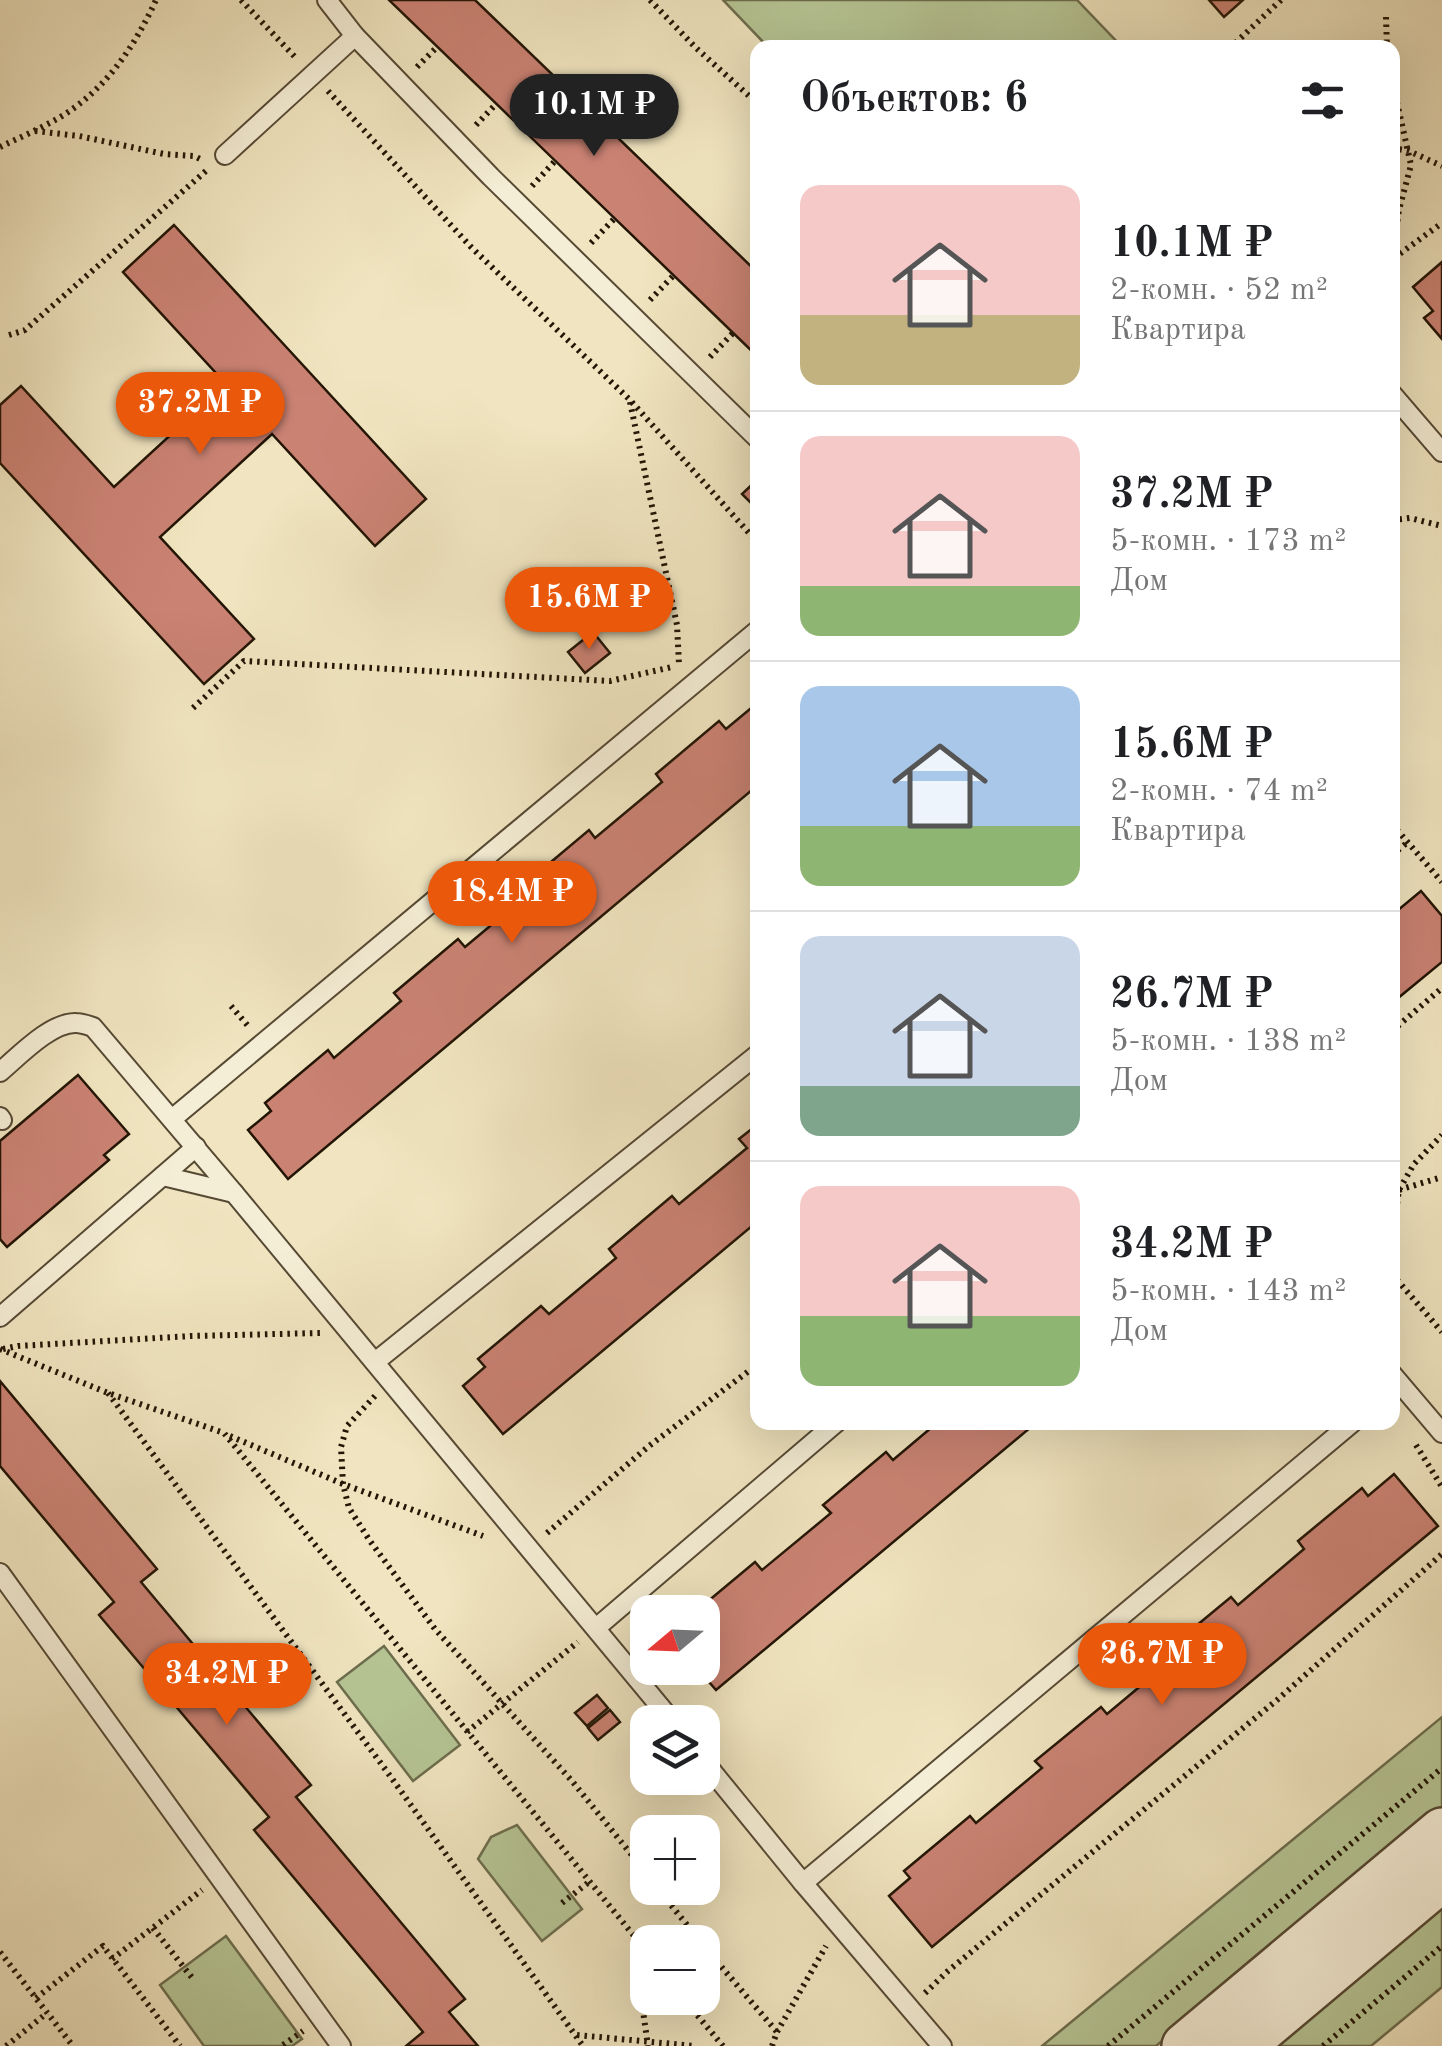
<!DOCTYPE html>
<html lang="ru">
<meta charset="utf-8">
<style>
:root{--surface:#fff;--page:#f2f2f2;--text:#202124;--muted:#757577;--line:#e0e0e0;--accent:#ea580c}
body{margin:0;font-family:"Old Standard TT",serif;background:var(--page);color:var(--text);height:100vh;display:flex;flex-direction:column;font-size:38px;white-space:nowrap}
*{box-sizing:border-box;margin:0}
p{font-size:32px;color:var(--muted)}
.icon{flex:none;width:55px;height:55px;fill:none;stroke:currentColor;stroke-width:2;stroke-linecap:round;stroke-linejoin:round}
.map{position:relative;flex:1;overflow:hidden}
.drawer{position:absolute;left:750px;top:40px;width:650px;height:1390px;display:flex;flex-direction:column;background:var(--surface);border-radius:20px;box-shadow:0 10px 40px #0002}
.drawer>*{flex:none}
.needle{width:65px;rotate:251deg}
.buttons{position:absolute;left:630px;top:1595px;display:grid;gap:20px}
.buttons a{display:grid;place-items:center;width:90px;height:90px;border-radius:20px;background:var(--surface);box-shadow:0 10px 40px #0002;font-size:50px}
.price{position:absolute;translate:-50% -85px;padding:0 22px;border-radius:35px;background:var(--accent);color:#fff;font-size:32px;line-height:65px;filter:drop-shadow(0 2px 5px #0008)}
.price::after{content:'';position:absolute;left:50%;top:60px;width:30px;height:22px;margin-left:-15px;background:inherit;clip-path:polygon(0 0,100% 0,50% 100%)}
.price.on{background:#222;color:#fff}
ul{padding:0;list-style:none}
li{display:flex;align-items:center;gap:30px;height:250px;padding:0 50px}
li+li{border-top:2px solid var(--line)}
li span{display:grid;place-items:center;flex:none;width:280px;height:200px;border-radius:20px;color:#555}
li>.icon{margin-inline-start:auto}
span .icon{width:120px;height:120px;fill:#fffc;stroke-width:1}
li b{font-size:42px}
h2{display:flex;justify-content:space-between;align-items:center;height:120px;padding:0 50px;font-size:42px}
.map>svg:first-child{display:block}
.green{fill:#b6c595;stroke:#6c6d4d;stroke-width:2.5}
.building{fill:#ca8273;stroke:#231505;stroke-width:2.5}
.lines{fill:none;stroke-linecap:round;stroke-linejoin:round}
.service-casing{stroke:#564934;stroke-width:22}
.tertiary-casing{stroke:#564934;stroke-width:50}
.path{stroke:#231505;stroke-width:6;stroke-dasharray:2.5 5;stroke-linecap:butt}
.service{stroke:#f5eed6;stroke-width:18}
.tertiary{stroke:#f5eed6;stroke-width:45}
</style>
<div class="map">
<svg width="1442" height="2046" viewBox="0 0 1442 2046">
<rect width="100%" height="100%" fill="#f0e5c0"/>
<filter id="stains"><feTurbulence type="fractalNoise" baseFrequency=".002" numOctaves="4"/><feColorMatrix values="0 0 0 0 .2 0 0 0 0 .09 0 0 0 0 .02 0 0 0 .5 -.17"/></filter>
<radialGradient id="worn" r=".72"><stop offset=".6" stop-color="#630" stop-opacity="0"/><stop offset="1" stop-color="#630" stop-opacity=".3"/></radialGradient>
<!-- green -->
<g class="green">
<polygon points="723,0 1077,0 1122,47 768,47"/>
<polygon points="384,1646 460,1745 413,1781 337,1682"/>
<polygon points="1442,1717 1442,1807 1156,2046 1042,2046"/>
<polygon points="517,1825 582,1909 542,1941 478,1859 491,1837"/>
<polygon points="1442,1903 1442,1987 1371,2046 1271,2046"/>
<polygon points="226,1936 302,2039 292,2046 204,2046 160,1985"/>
</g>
<!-- building -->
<g class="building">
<polygon points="389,0 475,0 758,273 758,357"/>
<polygon points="1209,0 1243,0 1224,17"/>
<polygon points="174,225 426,499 375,546 272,434 160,537 254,639 204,684 0,463 0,405 21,386 114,487 226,384 123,272"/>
<polygon points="1442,262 1442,339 1424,318 1433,311 1413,287"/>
<polygon points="758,479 758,502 754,506 742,494"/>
<polygon points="593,632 610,653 585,673 568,652"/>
<polygon points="750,709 758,718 758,785 288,1179 248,1130 271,1111 265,1103 328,1050 334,1058 401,1001 394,993 458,939 465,947 532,891 526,883 589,830 595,838 662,782 656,774 719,721 726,729"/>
<polygon points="1421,891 1442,916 1442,962 1392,1003 1392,915"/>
<polygon points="78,1075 129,1134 104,1155 109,1160 7,1247 0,1239 0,1141"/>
<polygon points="758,1124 758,1221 503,1434 463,1386 485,1367 478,1359 541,1306 549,1314 616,1258 609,1249 672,1196 679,1204 747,1148 739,1139"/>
<polygon points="0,1381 157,1569 141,1582 311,1785 296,1797 465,1999 449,2012 478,2046 406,2046 423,2032 254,1830 269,1817 99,1615 114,1602 0,1466"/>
<polygon points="938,1422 1037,1422 716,1690 697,1668 702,1668 702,1612 695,1612 755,1562 762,1570 831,1513 823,1505 886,1452 893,1460"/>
<polygon points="1394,1474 1438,1526 932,1947 889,1896 910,1878 904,1871 970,1816 976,1823 1042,1768 1035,1761 1101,1707 1107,1714 1174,1658 1167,1650 1231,1597 1238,1605 1304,1549 1298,1541 1362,1488 1368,1496"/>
<polygon points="597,1695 608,1708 587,1726 575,1713"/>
<polygon points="610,1710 620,1722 598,1740 588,1728"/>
</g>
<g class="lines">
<!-- service casing -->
<g class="service-casing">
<g id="service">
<polyline points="327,0 355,36 491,177 758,439"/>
<polyline points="225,155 355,36"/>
<polyline points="1392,394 1442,452"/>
<path d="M0,1072C19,1056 51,1022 76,1023C82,1023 87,1025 93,1027L234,1193L673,1722"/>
<polyline points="0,1117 2,1120"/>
<polyline points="172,1119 758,630"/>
<polyline points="163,1176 234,1193"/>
<polyline points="0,1317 196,1147"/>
<polyline points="375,1362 758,1054"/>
<polyline points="1392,1374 1442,1433"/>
<polyline points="0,1573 341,2046"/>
<polyline points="596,1628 837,1422"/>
<polyline points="702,1759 803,1883 942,2046"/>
<polyline points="803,1883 1353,1422"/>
</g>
</g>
<!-- tertiary casing -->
<g class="tertiary-casing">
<g id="tertiary">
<polyline points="1185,2046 1442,1831"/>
<polyline points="1242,2046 1442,1878"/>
</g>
</g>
<!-- path -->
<g class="path">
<polyline points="241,0 295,57"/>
<polyline points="650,0 695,47 758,104"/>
<polyline points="1386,17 1387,48"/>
<polyline points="1230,48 1281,0"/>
<polyline points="417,67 437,47"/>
<polyline points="1392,80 1411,165 1399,210 1392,259"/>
<polyline points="328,91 471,247 630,400 758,543"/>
<polyline points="476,125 496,104"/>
<polyline points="35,131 79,136 164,154 194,156 204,161"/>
<path d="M0,147C19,138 39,129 57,119C104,92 134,48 156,0"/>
<polyline points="1392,148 1409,151 1442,166"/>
<polyline points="532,186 555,161"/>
<polyline points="591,243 614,219"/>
<polyline points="1394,258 1442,223"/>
<polyline points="650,300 673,276"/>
<polyline points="9,335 25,330 207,170"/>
<polyline points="710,357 733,333"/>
<polyline points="630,402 677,625 679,664"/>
<polyline points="1392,520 1410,518 1442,526"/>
<polyline points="193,708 244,661 610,681 672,667"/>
<polyline points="1392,824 1442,882"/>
<polyline points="1392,855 1408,842"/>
<polyline points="231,1006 249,1027"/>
<polyline points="1392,1031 1442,988"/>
<polyline points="1392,1192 1442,1177"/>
<polyline points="1392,1241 1399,1190 1414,1164 1442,1135"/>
<polyline points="1392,1274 1442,1332"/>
<polyline points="0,1349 108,1393 224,1433 648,1953"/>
<polyline points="3,1349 18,1346 192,1336 320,1333"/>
<polyline points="108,1393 388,1773 583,2046"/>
<polyline points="375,1396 347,1426 341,1447 343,1484 349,1508 370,1541 435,1629 572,1781 648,1875"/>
<polyline points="230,1436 343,1484 483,1536"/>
<polyline points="1416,1445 1442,1487"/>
<polyline points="547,1533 649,1446 758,1364"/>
<polyline points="467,1732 578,1642"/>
<polyline points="657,1888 701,1942"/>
<polyline points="562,1903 589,1882"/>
<polyline points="153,1928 193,1979"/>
<polyline points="702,1944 777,2032"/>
<polyline points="641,1948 642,2004 648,2046"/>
<polyline points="0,1952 73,2046"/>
<polyline points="112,1959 202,1890"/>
<polyline points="925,1993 948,1971 1277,1700 1442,1554"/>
<polyline points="36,1998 103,1946 180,2046"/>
<polyline points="683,1998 723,2046"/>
<polyline points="577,2035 695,2046"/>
<polyline points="283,2045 303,2031"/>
<polyline points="6,2046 47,2013"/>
<polyline points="772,2046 777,2032 826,1946"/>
<polyline points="1108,2046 1442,1768"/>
<polyline points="1323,2046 1442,1946"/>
</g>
<!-- service -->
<use href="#service" class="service"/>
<!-- tertiary -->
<use href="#tertiary" class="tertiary"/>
</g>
<rect width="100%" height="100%" filter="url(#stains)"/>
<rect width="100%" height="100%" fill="url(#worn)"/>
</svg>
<div class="buttons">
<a><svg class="needle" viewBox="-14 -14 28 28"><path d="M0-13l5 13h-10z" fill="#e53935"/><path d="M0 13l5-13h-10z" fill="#757577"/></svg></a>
<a><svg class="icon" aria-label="layers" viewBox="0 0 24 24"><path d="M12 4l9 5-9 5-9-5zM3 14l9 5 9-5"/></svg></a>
<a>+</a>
<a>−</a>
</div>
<b class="price on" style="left:594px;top:159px">10.1M ₽</b>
<b class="price" style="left:200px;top:457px">37.2M ₽</b>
<b class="price" style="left:589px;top:652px">15.6M ₽</b>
<b class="price" style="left:512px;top:946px">18.4M ₽</b>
<b class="price" style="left:1162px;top:1708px">26.7M ₽</b>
<b class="price" style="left:227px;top:1728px">34.2M ₽</b>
<section class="drawer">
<h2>Объектов: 6<svg class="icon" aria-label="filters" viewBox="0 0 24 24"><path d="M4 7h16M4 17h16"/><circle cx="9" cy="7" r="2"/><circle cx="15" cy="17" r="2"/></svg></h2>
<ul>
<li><span style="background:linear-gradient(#f6c9c9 65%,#c2b280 0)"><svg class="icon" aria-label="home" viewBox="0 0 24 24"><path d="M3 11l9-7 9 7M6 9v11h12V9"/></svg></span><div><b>10.1M ₽</b><p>2-комн. · 52 m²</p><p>Квартира</p></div></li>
<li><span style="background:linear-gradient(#f6c9c9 75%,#8fb573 0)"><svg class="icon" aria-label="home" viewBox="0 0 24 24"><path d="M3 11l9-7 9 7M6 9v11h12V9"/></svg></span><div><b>37.2M ₽</b><p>5-комн. · 173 m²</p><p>Дом</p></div></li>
<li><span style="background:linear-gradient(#a9c7e8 70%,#8fb573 0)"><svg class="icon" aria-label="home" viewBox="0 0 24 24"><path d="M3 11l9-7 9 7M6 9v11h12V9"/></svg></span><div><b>15.6M ₽</b><p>2-комн. · 74 m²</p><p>Квартира</p></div></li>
<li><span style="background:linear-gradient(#c9d6e8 75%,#7fa58c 0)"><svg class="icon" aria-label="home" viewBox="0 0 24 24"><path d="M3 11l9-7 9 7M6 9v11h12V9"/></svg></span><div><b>26.7M ₽</b><p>5-комн. · 138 m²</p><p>Дом</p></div></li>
<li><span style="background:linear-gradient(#f6c9c9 65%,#8fb573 0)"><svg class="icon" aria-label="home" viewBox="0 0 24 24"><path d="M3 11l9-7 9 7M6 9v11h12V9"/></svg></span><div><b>34.2M ₽</b><p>5-комн. · 143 m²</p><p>Дом</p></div></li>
</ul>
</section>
</div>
